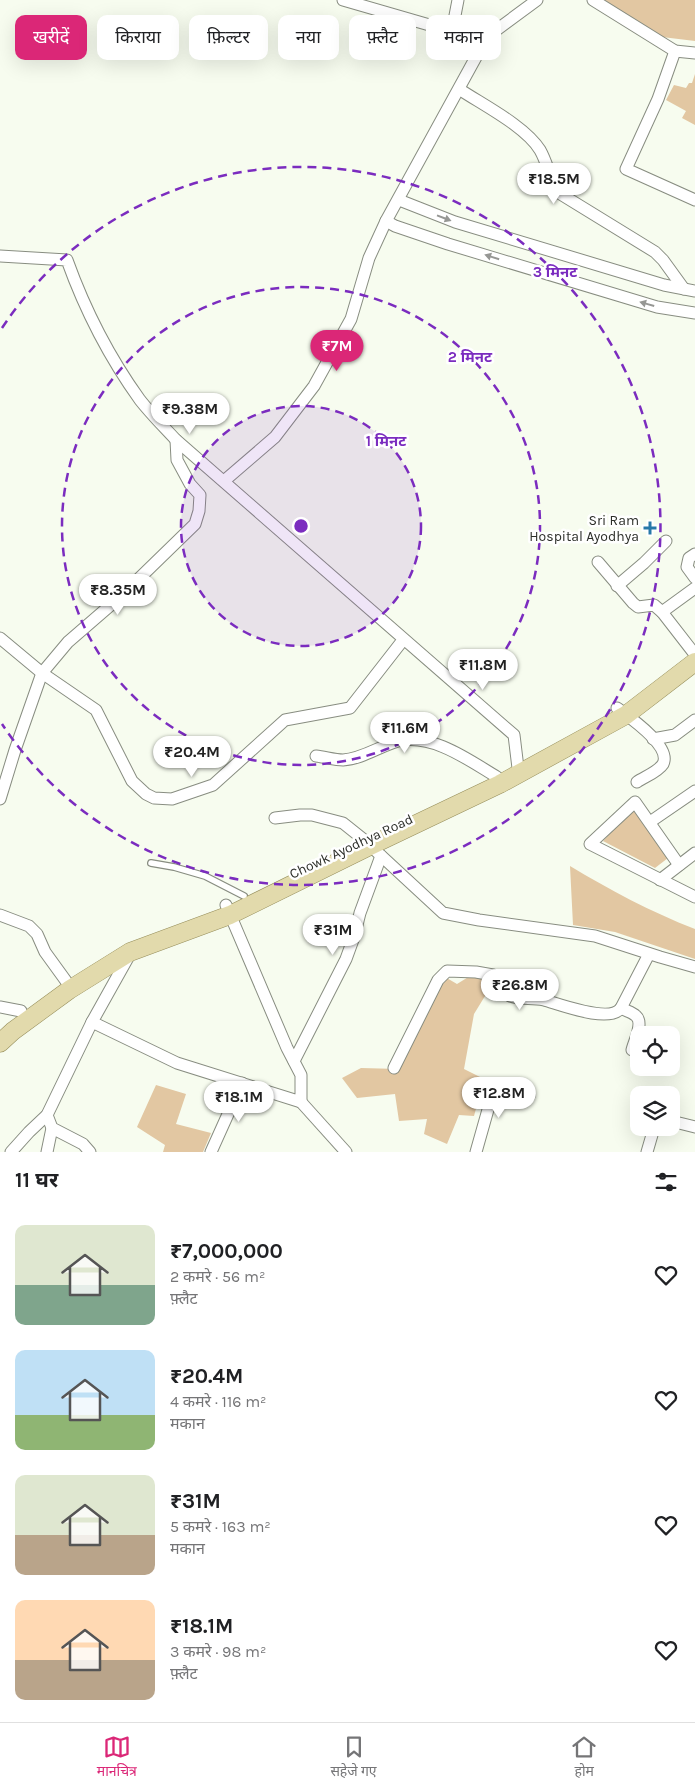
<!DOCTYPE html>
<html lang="hi">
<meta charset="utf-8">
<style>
:root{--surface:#fff;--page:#f2f2f2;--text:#202124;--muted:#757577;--line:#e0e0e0;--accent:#db2777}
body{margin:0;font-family:Karla,"Noto Sans Devanagari",sans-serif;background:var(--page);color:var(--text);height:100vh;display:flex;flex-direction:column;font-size:19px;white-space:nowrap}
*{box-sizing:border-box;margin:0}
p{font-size:16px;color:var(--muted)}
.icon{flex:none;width:28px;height:28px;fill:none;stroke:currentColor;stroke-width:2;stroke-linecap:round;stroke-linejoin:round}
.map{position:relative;height:1152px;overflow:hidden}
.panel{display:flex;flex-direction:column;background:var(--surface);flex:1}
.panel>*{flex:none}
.top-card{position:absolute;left:15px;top:15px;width:665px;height:45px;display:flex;gap:10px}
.fabs{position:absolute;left:630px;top:1026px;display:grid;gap:10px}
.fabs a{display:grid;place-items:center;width:50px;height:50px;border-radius:10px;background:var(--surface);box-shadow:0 5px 20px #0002;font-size:25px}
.price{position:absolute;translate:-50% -42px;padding:0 11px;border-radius:18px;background:#fff;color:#222;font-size:16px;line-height:32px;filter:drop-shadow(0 1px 2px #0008)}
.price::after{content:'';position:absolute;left:50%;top:30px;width:15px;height:11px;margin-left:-8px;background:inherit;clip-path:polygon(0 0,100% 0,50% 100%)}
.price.on{background:var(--accent);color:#fff}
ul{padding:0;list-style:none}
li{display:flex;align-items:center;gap:15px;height:125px;padding:0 15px}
li span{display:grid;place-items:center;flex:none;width:140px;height:100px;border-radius:10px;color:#555}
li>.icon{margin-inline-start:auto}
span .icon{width:60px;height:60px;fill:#fffc;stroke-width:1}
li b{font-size:21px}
h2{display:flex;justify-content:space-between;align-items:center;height:60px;padding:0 15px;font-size:21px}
.pill{padding:0 18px;border-radius:10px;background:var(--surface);box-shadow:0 5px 20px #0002;font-size:18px;line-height:45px}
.pill.on{background:var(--accent);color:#fff}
.menu{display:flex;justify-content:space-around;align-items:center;height:70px;border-top:1px solid var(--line);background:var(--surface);font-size:14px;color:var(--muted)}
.menu a{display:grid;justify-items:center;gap:2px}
.menu .on{color:var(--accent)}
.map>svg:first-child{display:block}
.green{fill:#e2c7a2}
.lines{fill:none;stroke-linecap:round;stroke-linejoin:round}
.service-casing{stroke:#888d81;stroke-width:8}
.minor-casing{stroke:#888d81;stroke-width:13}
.primary-casing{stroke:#968e5b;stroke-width:19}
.service{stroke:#fff;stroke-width:5.5}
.minor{stroke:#fff;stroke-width:11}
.primary{stroke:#e2daac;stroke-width:18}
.oneway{fill:#969794}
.ring{fill:none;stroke:#7b2cbf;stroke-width:2.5;stroke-dasharray:9 6}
.poi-dot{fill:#2778a9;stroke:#fff;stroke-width:2}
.labels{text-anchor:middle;stroke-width:5;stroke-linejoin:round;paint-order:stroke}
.poi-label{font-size:14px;fill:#2d2f2a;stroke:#fff;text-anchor:end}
.street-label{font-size:14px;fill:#2d2f2a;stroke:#fff}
.centre{fill:#7b2cbf;stroke:#fff;stroke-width:2.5}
.ring-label{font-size:15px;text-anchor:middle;font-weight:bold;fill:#7b2cbf;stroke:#fff;stroke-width:5;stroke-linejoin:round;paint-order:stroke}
</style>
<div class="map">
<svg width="695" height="1152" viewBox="0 0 695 1152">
<rect width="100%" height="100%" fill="#f7fcef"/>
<!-- green -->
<g class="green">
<polygon points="600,0 695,0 695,41 662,37"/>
<polygon points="695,74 695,125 682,118 686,111 666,100 674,85 686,88 689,83 692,83"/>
<polygon points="635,806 668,858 655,868 603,841"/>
<path d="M570,866C610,890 651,912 695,929V959L615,932L573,925Z"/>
<polygon points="470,976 489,978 493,983 474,1014 464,1069 484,1079 474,1116 459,1115 447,1144 424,1134 427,1119 399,1121 395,1094 357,1098 342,1078 361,1068 399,1069 445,977 457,984"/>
<polygon points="156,1085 186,1094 176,1124 211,1133 203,1152 163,1152 165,1145 137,1127"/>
</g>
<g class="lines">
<!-- service casing -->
<g class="service-casing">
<polyline id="service" points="151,863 174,867 205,876 244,896"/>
</g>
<!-- minor casing -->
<g class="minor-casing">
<g id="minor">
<polyline points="343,0 464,35 487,37"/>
<polyline points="593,0 675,51 695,53"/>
<polyline points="452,31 458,0"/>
<polyline points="675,51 658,99 626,169 695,200"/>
<path d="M459,89C483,105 525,126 540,150C548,164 550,180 559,193L655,252L663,260L684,289"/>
<polyline points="399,200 455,222 664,285 695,291"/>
<polyline points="386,221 395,226 448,244 657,307 695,313"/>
<path d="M0,256L67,260C85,310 109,357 140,400C151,414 164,427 176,440L514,735L518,768"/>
<polyline points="224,481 275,437 314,386 351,319 369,258 386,221 487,37 537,0"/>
<polyline points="695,554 689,558 687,567 695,578"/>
<polyline points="598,562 633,603 638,607 654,605 662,612"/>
<polyline points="617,586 644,563 666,541"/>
<polyline points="0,638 42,673 96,710 132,781 146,794 154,798 172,799 213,785 285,720 350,708 403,640"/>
<polyline points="693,652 662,612 695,588"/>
<path d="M617,708C629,717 672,746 663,764C658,772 644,777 637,782"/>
<polyline points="653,739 675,735 695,720"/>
<path d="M316,756C325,757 335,760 343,760C362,759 380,746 398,741C433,733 470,761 497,777"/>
<polyline points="0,799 15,750 42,673 68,642 120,597 195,524 199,511 200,495 190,484 177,460 176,440"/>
<polyline points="275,818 300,815 312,815 343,823 363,839 443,913 479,920 595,936 660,957 695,967"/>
<polyline points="650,822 695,791"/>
<polyline points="679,865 635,802 590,844 695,897"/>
<polyline points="660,880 695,853"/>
<polyline points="0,915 29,926 37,934 45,952 66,981"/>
<polyline points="130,954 92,1022 177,1063 301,1102 301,1075 287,1048 226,905"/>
<polyline points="0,1007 21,1011"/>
<path d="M621,1008C626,1011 632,1012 636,1016C644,1023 634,1041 632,1050"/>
<polyline points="294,1061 346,959 354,937 360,913 381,856"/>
<path d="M394,1068L438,980L447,971L476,972L493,975C500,981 501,991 510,996C520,1000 533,997 544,1000C559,1004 610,1024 621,1008L649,954"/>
<polyline points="301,1102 346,1152"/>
<polyline points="47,1115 52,1128 83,1144 90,1152"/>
<polyline points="671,1121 695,1127"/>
<polyline points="11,1152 29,1132 47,1115 92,1022"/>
<polyline points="47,1152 52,1128"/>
<polyline points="211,1152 242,1083"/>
<polyline points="476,1152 491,1099 494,1093 507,1090 529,1096"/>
<polyline points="647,1152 654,1128"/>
</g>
</g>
<!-- primary casing -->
<g class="primary-casing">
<polyline id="primary" points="0,1043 13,1031 69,990 130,952 230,915 370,846 500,784 626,715 695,662"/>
</g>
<!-- service -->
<use href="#service" class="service"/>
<!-- minor -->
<use href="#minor" class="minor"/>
<!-- primary -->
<use href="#primary" class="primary"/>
</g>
<!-- one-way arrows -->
<defs><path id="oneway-solid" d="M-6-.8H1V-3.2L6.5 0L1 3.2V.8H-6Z" transform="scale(1.25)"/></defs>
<g class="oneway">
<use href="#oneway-solid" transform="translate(444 218) rotate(21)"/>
<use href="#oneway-solid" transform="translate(492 257) rotate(-163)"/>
<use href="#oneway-solid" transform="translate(647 304) rotate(-164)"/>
</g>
<!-- distance rings -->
<circle cx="301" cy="526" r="120" fill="#7b2cbf" fill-opacity=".12"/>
<g class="ring">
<circle cx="301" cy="526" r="120"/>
<circle cx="301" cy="526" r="239"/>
<path d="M2 328A359 359 0 1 1 2 724"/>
</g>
<!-- markers -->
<path class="poi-dot" d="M647.5 520.5h5v5h5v5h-5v5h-5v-5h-5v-5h5z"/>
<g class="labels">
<!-- poi labels -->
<g class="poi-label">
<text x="639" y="525">Sri Ram<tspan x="639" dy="16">Hospital Ayodhya</tspan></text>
</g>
<!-- street labels -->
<g class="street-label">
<text transform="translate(351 846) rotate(-25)" y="5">Chowk Ayodhya Road</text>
</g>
</g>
<circle cx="301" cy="526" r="8" class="centre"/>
<g class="ring-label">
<text x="555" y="277">3 मिनट</text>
<text x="470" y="362">2 मिनट</text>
<text x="386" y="446">1 मिनट</text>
</g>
</svg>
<div class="fabs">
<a><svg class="icon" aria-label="locate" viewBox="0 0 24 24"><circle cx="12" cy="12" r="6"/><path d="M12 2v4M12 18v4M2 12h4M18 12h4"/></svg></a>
<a><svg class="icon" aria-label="layers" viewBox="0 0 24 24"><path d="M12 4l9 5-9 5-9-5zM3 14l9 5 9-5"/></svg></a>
</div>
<b class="price" style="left:554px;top:205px">₹18.5M</b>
<b class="price on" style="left:337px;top:372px">₹7M</b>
<b class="price" style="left:190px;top:435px">₹9.38M</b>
<b class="price" style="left:118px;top:616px">₹8.35M</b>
<b class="price" style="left:483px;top:691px">₹11.8M</b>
<b class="price" style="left:405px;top:754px">₹11.6M</b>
<b class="price" style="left:192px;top:778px">₹20.4M</b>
<b class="price" style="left:333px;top:956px">₹31M</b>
<b class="price" style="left:520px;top:1011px">₹26.8M</b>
<b class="price" style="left:499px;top:1119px">₹12.8M</b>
<b class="price" style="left:239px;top:1123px">₹18.1M</b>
<div class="top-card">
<a class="pill on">खरीदें</a>
<a class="pill">किराया</a>
<a class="pill">फ़िल्टर</a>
<a class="pill">नया</a>
<a class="pill">फ़्लैट</a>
<a class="pill">मकान</a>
</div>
</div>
<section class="panel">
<h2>11 घर<svg class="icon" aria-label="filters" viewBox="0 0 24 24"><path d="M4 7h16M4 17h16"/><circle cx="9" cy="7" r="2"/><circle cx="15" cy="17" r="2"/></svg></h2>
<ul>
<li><span style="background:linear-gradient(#dfe7d0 60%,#7fa58c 0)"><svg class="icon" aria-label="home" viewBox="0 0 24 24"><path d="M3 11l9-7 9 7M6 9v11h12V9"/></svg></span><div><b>₹7,000,000</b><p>2 कमरे · 56 m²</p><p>फ़्लैट</p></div><svg class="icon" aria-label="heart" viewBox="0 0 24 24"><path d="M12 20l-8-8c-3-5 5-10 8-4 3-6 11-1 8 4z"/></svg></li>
<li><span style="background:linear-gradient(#bfe0f5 65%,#8fb573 0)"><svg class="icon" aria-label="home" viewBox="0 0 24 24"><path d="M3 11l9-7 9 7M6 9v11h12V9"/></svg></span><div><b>₹20.4M</b><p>4 कमरे · 116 m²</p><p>मकान</p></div><svg class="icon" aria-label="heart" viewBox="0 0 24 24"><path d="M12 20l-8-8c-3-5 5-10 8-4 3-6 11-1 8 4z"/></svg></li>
<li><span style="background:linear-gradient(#dfe7d0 60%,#b9a48a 0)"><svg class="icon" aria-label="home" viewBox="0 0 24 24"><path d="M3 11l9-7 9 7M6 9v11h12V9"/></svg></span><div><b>₹31M</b><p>5 कमरे · 163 m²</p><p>मकान</p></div><svg class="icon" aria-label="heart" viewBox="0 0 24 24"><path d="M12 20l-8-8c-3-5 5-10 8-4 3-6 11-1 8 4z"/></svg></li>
<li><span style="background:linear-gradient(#ffd9b3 60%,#b9a48a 0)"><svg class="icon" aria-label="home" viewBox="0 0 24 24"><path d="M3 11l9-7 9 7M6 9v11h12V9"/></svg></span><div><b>₹18.1M</b><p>3 कमरे · 98 m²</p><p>फ़्लैट</p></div><svg class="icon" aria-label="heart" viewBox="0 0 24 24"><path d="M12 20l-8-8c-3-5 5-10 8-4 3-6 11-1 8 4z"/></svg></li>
</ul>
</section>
<nav class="menu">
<a class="on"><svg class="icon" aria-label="map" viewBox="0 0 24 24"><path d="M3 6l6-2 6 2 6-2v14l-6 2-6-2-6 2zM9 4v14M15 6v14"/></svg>मानचित्र</a>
<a><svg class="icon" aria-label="saved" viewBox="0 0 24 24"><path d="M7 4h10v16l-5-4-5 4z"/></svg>सहेजे गए</a>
<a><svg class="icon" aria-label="home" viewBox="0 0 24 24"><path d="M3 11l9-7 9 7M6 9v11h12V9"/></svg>होम</a>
</nav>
